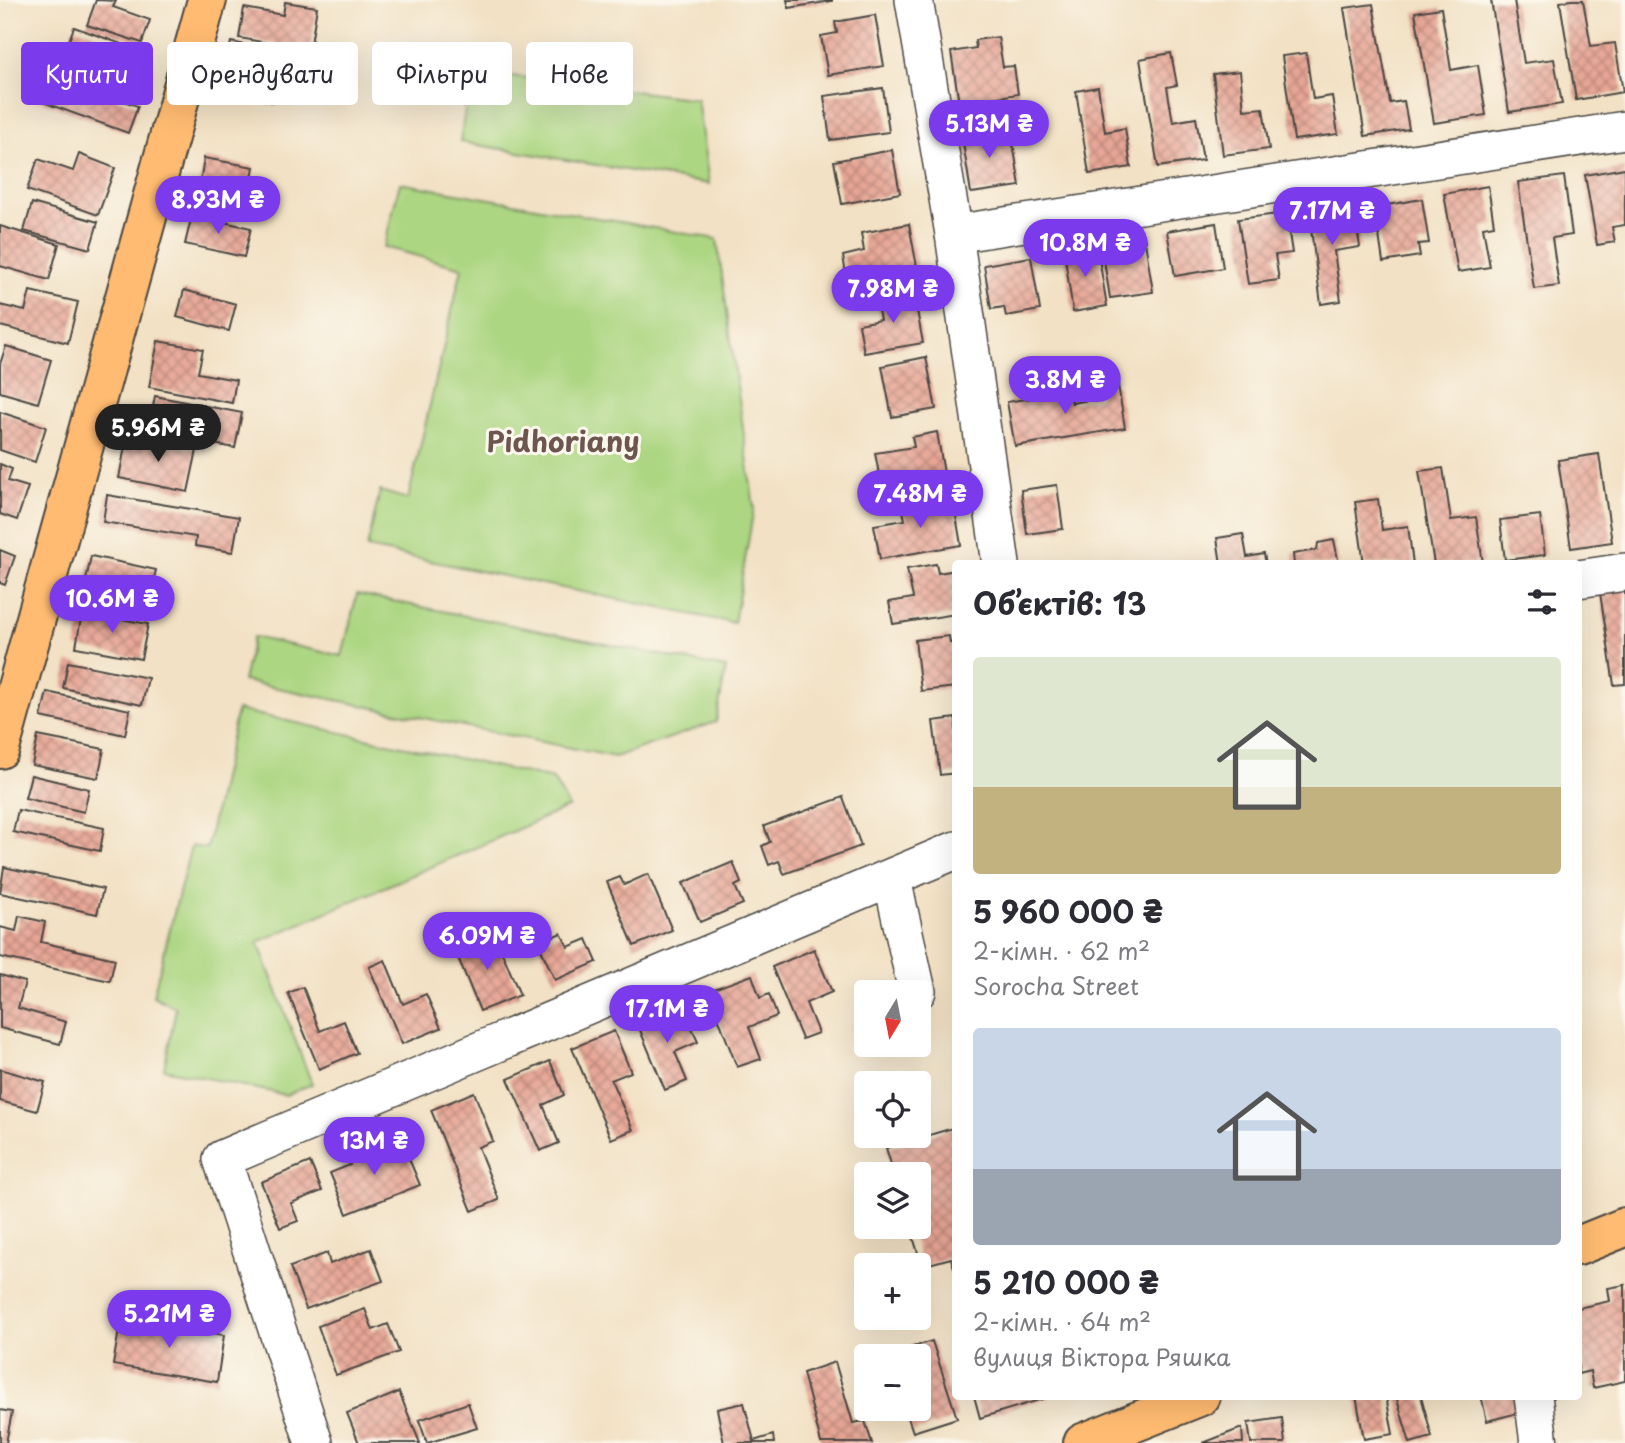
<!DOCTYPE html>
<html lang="uk">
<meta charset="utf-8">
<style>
:root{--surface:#fff;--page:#f2f2f3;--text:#2b2b33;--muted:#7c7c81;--accent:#7c3aed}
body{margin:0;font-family:"Playpen Sans",sans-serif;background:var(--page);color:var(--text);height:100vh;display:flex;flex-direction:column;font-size:26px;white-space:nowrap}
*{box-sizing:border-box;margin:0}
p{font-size:23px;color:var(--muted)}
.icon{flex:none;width:38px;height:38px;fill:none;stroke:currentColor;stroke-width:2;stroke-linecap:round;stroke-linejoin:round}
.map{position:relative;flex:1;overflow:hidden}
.sheet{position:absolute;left:952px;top:560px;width:630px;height:840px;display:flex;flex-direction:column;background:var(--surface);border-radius:7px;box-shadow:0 7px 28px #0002}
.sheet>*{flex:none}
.guide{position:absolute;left:21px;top:42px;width:665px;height:63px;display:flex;gap:14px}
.needle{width:46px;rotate:190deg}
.fabs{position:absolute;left:854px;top:980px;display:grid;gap:14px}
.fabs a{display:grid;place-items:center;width:77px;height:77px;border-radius:7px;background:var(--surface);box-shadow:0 7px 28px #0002;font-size:35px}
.price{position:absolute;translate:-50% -60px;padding:0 16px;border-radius:24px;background:var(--accent);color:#fff;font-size:23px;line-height:46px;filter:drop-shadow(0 2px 4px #0008)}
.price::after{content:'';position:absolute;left:50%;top:42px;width:21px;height:16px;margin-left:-10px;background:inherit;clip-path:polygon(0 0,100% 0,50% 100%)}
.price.current{background:#222;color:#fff}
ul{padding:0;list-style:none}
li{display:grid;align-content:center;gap:14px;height:371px;padding:0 21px}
li span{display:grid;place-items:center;height:217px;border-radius:7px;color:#555}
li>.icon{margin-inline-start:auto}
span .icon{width:126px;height:126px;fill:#fffc;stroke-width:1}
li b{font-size:30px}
h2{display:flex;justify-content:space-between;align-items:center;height:84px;padding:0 21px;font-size:30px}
.chip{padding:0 24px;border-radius:7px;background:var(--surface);box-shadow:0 7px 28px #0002;font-size:24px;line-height:63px}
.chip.current{background:var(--accent);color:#fff}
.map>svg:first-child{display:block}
.garden{fill:#acd681;stroke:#6c8056;stroke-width:2}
.building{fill:url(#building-cross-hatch)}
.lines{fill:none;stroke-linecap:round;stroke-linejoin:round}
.minor-casing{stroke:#494642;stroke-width:40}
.major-casing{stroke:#494642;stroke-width:42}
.minor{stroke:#fff;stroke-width:37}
.major{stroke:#ffbb71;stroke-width:38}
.labels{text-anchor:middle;stroke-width:6;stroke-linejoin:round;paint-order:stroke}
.district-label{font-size:28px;font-weight:bold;fill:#6d5650;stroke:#fbf7ec}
</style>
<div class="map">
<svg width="1625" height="1443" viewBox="0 0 1625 1443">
<defs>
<pattern id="building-cross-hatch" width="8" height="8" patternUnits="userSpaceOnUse" patternTransform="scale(1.75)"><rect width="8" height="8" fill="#e7a695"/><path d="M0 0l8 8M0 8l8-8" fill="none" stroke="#bb877a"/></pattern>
</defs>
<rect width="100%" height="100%" fill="#fbf7ec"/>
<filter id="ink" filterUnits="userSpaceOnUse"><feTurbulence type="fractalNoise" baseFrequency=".0143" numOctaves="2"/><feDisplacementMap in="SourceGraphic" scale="14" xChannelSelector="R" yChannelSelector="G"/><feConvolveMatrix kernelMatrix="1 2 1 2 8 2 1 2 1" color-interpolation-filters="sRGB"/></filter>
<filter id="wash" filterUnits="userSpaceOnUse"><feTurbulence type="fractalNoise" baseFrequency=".00686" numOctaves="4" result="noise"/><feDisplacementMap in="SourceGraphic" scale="28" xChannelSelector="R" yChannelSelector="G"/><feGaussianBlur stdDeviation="1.57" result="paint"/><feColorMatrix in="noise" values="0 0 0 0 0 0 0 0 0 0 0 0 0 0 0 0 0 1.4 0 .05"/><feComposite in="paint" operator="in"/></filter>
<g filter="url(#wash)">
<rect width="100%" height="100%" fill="#f2e1c4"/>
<!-- garden -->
<g class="garden">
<polygon points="471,71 697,99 709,184 460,142"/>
<polygon points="400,183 717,239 754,508 734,623 367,548 380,491 408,499 462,268 384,247"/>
<polygon points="357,594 726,668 716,722 615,757 243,681 253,637 342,656"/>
<polygon points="237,710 553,779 569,807 258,942 312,1084 286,1095 164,1069 176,1008 153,996 191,846 207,848"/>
</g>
<g id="blocks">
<!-- building -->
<g class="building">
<polygon points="96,0 116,1 113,7 150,20 142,43 87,25"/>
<polygon points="787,0 832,0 832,1 789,8"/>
<polygon points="1491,0 1514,0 1524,63 1554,59 1562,104 1509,112"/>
<polygon points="1571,0 1583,0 1591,46 1615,43 1623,92 1576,100 1560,2"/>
<polygon points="285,2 317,7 310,50 239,38 244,8 283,15"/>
<polygon points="1373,4 1390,103 1404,101 1409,129 1365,136 1344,8"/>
<polygon points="1441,8 1451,70 1478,65 1486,115 1434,123 1415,12"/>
<polygon points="875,15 884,66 828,75 821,36 837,33 835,22"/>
<polygon points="74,27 141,51 132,78 64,54"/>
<polygon points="998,37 1003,67 1014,66 1018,94 959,103 951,52 976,48 975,40"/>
<polygon points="231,42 283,53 272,102 221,90"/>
<polygon points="1171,53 1177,85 1167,87 1173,122 1196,118 1203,160 1158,167 1140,59"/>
<polygon points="1306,53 1313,99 1332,96 1338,134 1294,140 1282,56"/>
<polygon points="1240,71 1244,110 1263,108 1269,149 1223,155 1213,74"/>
<polygon points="43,73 138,106 128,133 34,99"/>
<polygon points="1098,87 1105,132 1125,128 1131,167 1089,174 1076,91"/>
<polygon points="883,88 889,132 830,140 824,96"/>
<polygon points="995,124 998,140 1012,137 1020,186 971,193 961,130"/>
<polygon points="892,150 900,193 842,204 834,161"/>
<polygon points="79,154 115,168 98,215 27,190 38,159 73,171"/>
<polygon points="204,158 254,167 245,216 196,207"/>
<polygon points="1625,168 1625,225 1612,227 1615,242 1597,245 1585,175"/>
<polygon points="1564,176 1572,235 1552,238 1559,286 1534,289 1518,182"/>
<polygon points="1488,186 1494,225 1483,227 1490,267 1458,272 1444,194"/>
<polygon points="1422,199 1429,243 1418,244 1420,256 1383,262 1375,207"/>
<polygon points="32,203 98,222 90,249 24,231"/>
<polygon points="1354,208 1360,247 1334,251 1341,301 1321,304 1309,214"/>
<polygon points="1286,213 1292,253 1275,255 1279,280 1248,284 1238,219"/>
<polygon points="192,215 251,228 244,257 185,244"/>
<polygon points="1216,223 1223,268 1175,276 1167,231"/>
<polygon points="909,224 917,267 847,280 843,256 864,251 861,233"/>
<polygon points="0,226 59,244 49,280 0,266"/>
<polygon points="1144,235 1153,292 1110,298 1101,242"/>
<polygon points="1097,246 1107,306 1073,312 1064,251"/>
<polygon points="1031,257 1040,310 1006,316 1004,307 991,309 984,265"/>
<polygon points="184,290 236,304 229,331 177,317"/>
<polygon points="30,291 78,302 68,343 0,326 0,305 25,311"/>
<polygon points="914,294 923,343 864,353 859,324 880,320 876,300"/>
<polygon points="158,341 203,349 198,373 236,380 232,403 149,387"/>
<polygon points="6,346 51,360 38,403 0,392 0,364"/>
<polygon points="926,357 936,409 892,417 882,366"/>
<polygon points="1118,385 1125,428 1015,446 1007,402 1070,392 1072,403 1100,398 1098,388"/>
<polygon points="155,396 242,413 235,448 148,432"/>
<polygon points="0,412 46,427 35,462 0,450"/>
<polygon points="937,432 945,479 882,490 875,453 914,447 912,437"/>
<polygon points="127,436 197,450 188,492 119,478"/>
<polygon points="1599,454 1612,542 1571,548 1558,460"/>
<polygon points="0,464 12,469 8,481 28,487 17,520 0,514"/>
<polygon points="1443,468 1451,520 1476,517 1483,563 1434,564 1419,471"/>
<polygon points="1057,485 1063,529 1027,534 1021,490"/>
<polygon points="107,495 239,517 233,552 195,546 196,537 103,522"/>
<polygon points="953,498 961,545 880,559 874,525 905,520 902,506"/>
<polygon points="1378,499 1382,530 1408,526 1413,564 1364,564 1355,502"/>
<polygon points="1540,515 1545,555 1505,560 1500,520"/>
<polygon points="1243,534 1247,557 1264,554 1266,564 1221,564 1217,538"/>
<polygon points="1334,540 1339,564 1294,564 1293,554 1317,550 1318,543"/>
<polygon points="0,550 15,556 5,585 0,583"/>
<polygon points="91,556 156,570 148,604 84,590"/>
<polygon points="936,564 938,573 956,570 956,614 893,624 889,602 913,598 907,569"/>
<polygon points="1625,589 1625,684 1614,685 1600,593"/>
<polygon points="82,612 148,624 141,659 76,647"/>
<polygon points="949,636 950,643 956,643 956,687 921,691 915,640"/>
<polygon points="68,662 148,678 142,705 63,688"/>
<polygon points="47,692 130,710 125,735 41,717"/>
<polygon points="956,718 956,773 940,775 933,721"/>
<polygon points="38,736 104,749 98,778 32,765"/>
<polygon points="31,775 89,789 84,812 25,798"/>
<polygon points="843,797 861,846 784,874 779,861 769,865 762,846 770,842 764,826"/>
<polygon points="18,810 104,828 100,851 13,832"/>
<polygon points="733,862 741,883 735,886 743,904 700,922 683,883"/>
<polygon points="4,867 103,889 97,914 0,893"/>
<polygon points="648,874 672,930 634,946 607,882 620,877 624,885"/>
<polygon points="19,916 45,922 41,942 115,959 110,981 0,957 0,927 16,931"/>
<polygon points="494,933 520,995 480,1011 455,950"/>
<polygon points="561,933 568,947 587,939 597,962 555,980 538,943"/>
<polygon points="814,949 832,992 806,1003 818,1033 802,1039 772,967"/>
<polygon points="385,960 403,1004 426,994 441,1028 402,1044 369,967"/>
<polygon points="0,975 25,982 18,1008 66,1022 60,1044 0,1028"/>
<polygon points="752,975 760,998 769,994 777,1016 749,1027 761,1059 737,1067 708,991"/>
<polygon points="303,987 320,1031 344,1021 357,1053 319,1069 288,993"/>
<polygon points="675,1007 683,1024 689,1022 698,1042 675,1052 687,1081 665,1090 637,1023"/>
<polygon points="614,1031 631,1072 611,1080 633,1130 611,1139 572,1048"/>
<polygon points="550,1061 564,1095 543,1105 559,1143 540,1151 508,1079"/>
<polygon points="0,1069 45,1082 37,1111 0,1101"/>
<polygon points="474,1092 493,1141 478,1147 499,1200 472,1211 431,1110"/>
<polygon points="956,1127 956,1271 955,1271 951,1258 922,1266 910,1227 919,1227 919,1174 894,1174 886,1148"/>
<polygon points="402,1142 420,1185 347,1214 330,1173 350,1165 347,1156 379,1143 382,1151"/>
<polygon points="310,1162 322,1191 291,1203 298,1221 280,1228 261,1182"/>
<polygon points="371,1249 383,1281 306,1309 290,1267 327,1253 330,1264"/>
<polygon points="1625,1285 1625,1381 1593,1388 1590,1371 1578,1374 1578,1308 1610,1301 1608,1288"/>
<polygon points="365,1309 373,1330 388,1324 399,1352 336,1375 318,1326"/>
<polygon points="121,1318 224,1335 217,1382 113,1365"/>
<polygon points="932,1341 957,1418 913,1432 905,1409 919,1409 919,1356 904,1356 903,1350"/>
<polygon points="835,1362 853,1423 865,1421 872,1443 821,1443 803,1373"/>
<polygon points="399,1392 420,1443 359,1443 347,1413"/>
<polygon points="974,1396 1049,1396 1049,1397 980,1418"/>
<polygon points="1356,1396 1386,1396 1393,1434 1364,1439"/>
<polygon points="1396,1396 1421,1396 1432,1437 1410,1443"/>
<polygon points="1481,1396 1517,1396 1518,1413 1487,1421"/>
<polygon points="468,1403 477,1428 427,1443 419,1420"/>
<polygon points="744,1403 754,1441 773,1435 774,1443 724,1443 717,1409"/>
<polygon points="0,1410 12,1412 6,1443 0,1443"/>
<polygon points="1282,1418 1285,1443 1251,1443 1248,1423"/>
<polygon points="1242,1428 1243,1443 1203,1443"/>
</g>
</g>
</g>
<g filter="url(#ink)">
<use href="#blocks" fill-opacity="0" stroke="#494642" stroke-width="2"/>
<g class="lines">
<!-- minor casing -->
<g class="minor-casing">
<g id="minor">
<polyline points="914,0 954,234 1001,564"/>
<polyline points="954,234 1625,130"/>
<polyline points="1578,579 1625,572"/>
<polyline points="892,879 917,991"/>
<polyline points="1533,1396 1539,1443"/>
<polyline points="314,1443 222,1159 956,850"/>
</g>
</g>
<!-- major casing -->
<g class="major-casing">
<g id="major">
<polyline points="0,749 207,0"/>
<polyline points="1578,1246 1625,1227"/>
<polyline points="1083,1443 1201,1396"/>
</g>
</g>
<!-- minor -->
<use href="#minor" class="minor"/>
<!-- major -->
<use href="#major" class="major"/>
</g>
</g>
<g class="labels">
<!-- district labels -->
<g class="district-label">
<text x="563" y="452">Pidhoriany</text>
</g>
</g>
</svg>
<div class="fabs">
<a><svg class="needle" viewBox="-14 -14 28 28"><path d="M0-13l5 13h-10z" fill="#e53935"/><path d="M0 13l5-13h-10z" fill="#7c7c81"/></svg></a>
<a><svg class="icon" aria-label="locate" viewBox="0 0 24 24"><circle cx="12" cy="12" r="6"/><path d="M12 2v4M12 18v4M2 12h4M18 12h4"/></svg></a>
<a><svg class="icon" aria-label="layers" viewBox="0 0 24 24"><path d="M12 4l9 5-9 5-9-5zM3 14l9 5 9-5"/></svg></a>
<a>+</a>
<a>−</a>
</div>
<b class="price" style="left:989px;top:160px">5.13M ₴</b>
<b class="price" style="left:218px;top:236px">8.93M ₴</b>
<b class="price" style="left:1332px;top:247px">7.17M ₴</b>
<b class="price" style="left:1085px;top:279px">10.8M ₴</b>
<b class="price" style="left:893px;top:325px">7.98M ₴</b>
<b class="price" style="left:1065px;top:416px">3.8M ₴</b>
<b class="price current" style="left:158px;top:464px">5.96M ₴</b>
<b class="price" style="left:920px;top:530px">7.48M ₴</b>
<b class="price" style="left:112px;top:635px">10.6M ₴</b>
<b class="price" style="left:487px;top:972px">6.09M ₴</b>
<b class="price" style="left:667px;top:1045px">17.1M ₴</b>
<b class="price" style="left:374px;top:1177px">13M ₴</b>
<b class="price" style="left:169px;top:1350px">5.21M ₴</b>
<div class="guide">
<a class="chip current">Купити</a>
<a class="chip">Орендувати</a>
<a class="chip">Фільтри</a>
<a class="chip">Нове</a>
</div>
<section class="sheet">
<h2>Об’єктів: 13<svg class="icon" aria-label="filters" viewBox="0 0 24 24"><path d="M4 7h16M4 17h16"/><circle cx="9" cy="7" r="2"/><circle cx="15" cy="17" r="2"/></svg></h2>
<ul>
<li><span style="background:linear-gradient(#dfe7d0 60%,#c2b280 0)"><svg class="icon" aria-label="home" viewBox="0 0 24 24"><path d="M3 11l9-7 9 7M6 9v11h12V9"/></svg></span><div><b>5 960 000 ₴</b><p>2-кімн. · 62 m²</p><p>Sorocha Street</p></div></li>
<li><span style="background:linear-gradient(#c9d6e8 65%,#9aa5b1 0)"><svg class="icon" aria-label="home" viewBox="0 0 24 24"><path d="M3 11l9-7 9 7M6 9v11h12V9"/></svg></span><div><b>5 210 000 ₴</b><p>2-кімн. · 64 m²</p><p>вулиця Віктора Ряшка</p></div></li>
</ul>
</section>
</div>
